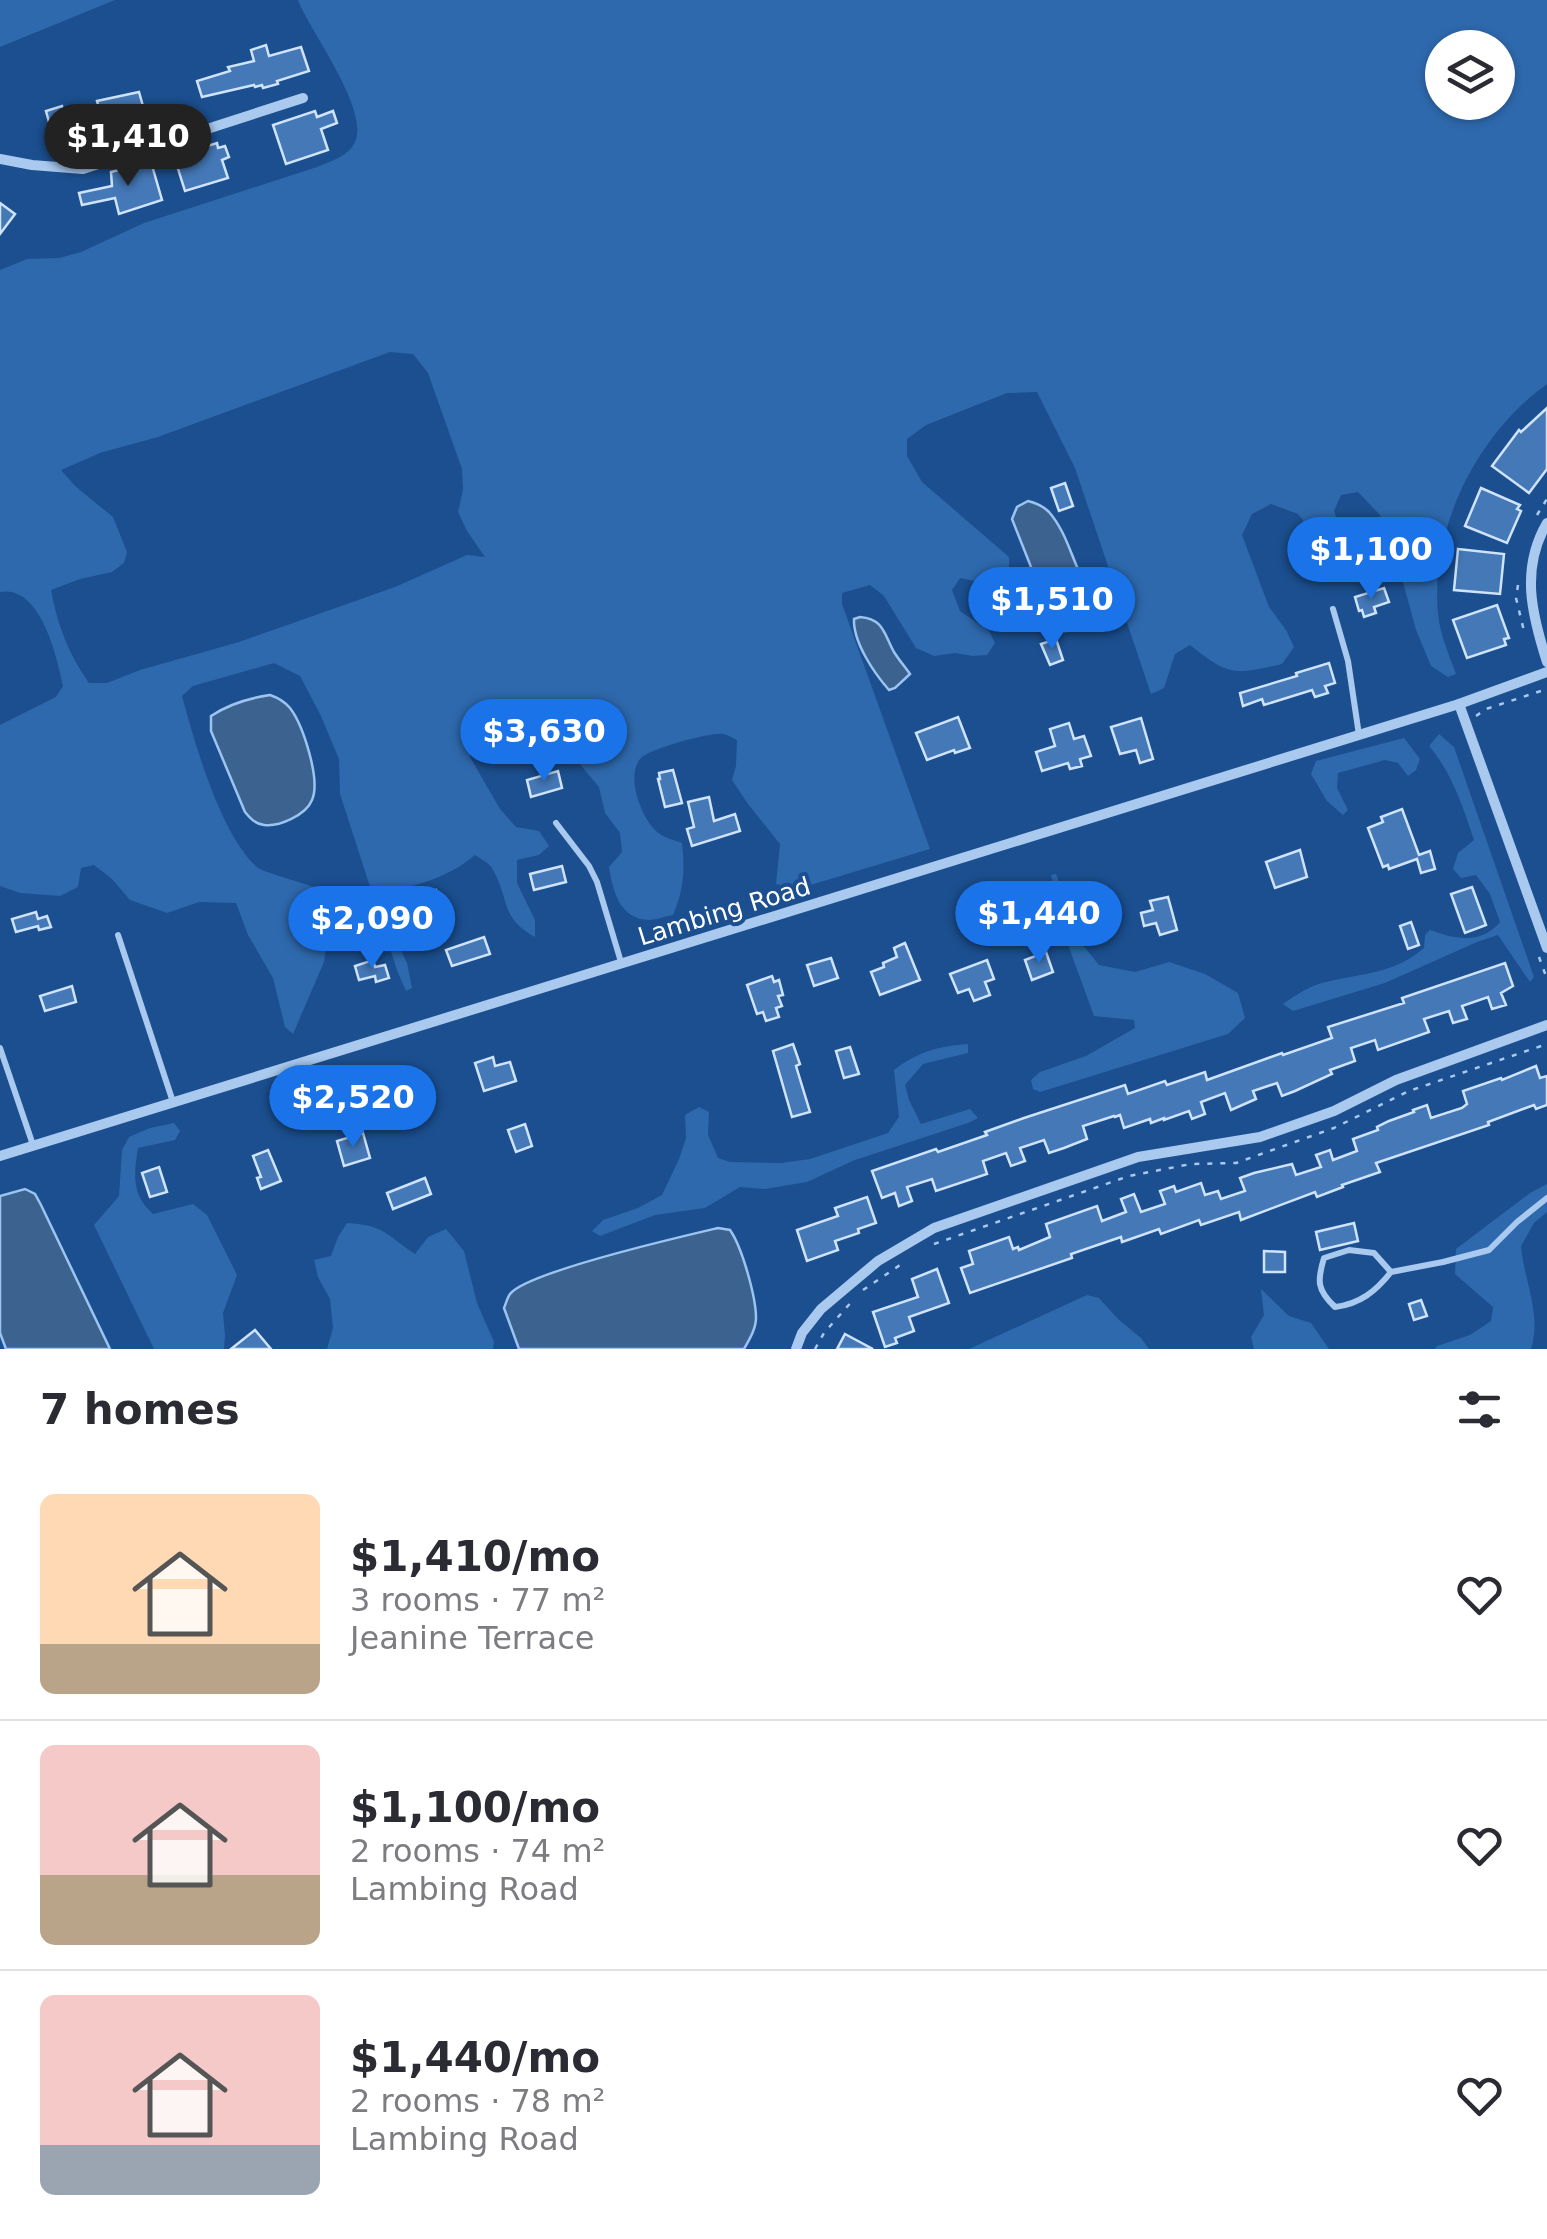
<!DOCTYPE html>
<meta charset="utf-8">
<style>
:root{--surface:#fff;--page:#f2f2f3;--text:#2b2b33;--muted:#7c7c81;--line:#e1e1e2;--accent:#1a73e8}
body{margin:0;font-family:"DejaVu Sans",sans-serif;background:var(--page);color:var(--text);height:100vh;display:flex;flex-direction:column;font-size:38px;white-space:nowrap}
*{box-sizing:border-box;margin:0}
p{font-size:32px;color:var(--muted)}
.icon{flex:none;width:55px;height:55px;fill:none;stroke:currentColor;stroke-width:2;stroke-linecap:round;stroke-linejoin:round}
.map{position:relative;height:1349px;overflow:hidden}
.sheet{display:flex;flex-direction:column;background:var(--surface);flex:1}
.sheet>*{flex:none}
.controls{position:absolute;left:1425px;top:30px;display:grid;gap:20px}
.controls a{display:grid;place-items:center;width:90px;height:90px;border-radius:50%;background:var(--surface);box-shadow:0 2px 8px #0004;font-size:50px}
.price{position:absolute;translate:-50% -85px;padding:0 22px;border-radius:35px;background:var(--accent);color:#fff;font-size:32px;line-height:65px;filter:drop-shadow(0 2px 5px #0008)}
.price::after{content:'';position:absolute;left:50%;top:60px;width:30px;height:22px;margin-left:-15px;background:inherit;clip-path:polygon(0 0,100% 0,50% 100%)}
.price.on{background:#222;color:#fff}
ul{padding:0;list-style:none}
li{display:flex;align-items:center;gap:30px;height:250px;padding:0 40px}
li+li{border-top:2px solid var(--line)}
li span{display:grid;place-items:center;flex:none;width:280px;height:200px;border-radius:15px;color:#555}
li>.icon{margin-inline-start:auto}
span .icon{width:120px;height:120px;fill:#fffc;stroke-width:1}
li b{font-size:42px}
h2{display:flex;justify-content:space-between;align-items:center;height:120px;padding:0 40px;font-size:42px}
.map>svg:first-child{display:block}
.green{fill:#2e69ad;fill-rule:evenodd}
.water{fill:#3c6290;stroke:#9cc4f0;stroke-width:2.5}
.building{fill:#4478b7;stroke:#cfe3fa;stroke-width:2.5}
.lines{fill:none;stroke-linecap:round;stroke-linejoin:round}
.path{stroke:#a9c9ee;stroke-width:2.5;stroke-dasharray:5 8;stroke-linecap:butt}
.lane{stroke:#a9c9ee;stroke-width:6}
.street{stroke:#a9c9ee;stroke-width:10}
.labels{text-anchor:middle;stroke-width:8;stroke-linejoin:round;paint-order:stroke}
.street-label{font-size:25px;fill:#fff;stroke:#1b4f8f}
</style>
<div class="map">
<svg width="1547" height="1349" viewBox="0 0 1547 1349">
<rect width="100%" height="100%" fill="#1b4f8f"/>
<!-- green -->
<g class="green">
<polygon points="0,0 115,0 0,47"/>
<path d="M298,0H1547V384C1477,434 1430,528 1438,614C1440,634 1449,655 1456,674L1448,677L1431,666L1416,630L1403,582L1380,515L1358,492L1341,495L1334,511L1343,538L1335,544L1320,542L1298,514L1271,504L1252,514L1242,535L1269,607L1286,630L1294,647L1282,664C1233,675 1229,676 1190,645L1175,654L1164,688L1151,694L1075,468L1037,392L1007,393L926,425L907,439V456L922,482L1009,557C1011,572 1004,577 993,585L960,578L952,590L960,611L989,631L995,643L987,655L973,656L955,653L934,656L916,648L884,596L870,585L842,593V604L930,849L797,889L776,884L780,844L748,804L732,780L736,766L737,740C735,739 726,734 723,734C710,732 650,749 641,758C625,775 641,816 655,830C661,837 674,840 682,843C685,870 684,890 673,915C666,916 656,920 649,920C619,919 613,891 609,867L622,852L620,833L605,813L599,787L573,756L514,740L487,725L470,737V757L500,809L516,827L539,831L549,846L539,855L517,860V883L535,920V937C500,918 510,900 493,870C490,863 481,859 475,855C454,873 420,887 393,889L383,899L388,922L407,963L412,988L406,991L398,973L340,794L339,759L320,714L300,676L274,663L193,686L182,696C195,744 221,836 258,868C264,872 306,884 317,888L330,914L329,930L324,962L293,1034L285,1027L273,978L248,935L236,903L199,902L167,913L130,900L112,879L94,865L81,868L78,887L60,896L20,893L0,886V725L56,697L63,686C57,656 40,584 0,592V270L27,259L59,258L81,252L144,223L317,167C331,161 349,156 355,142C370,109 310,32 298,0ZM1442,48H1498V102H1442ZM390,352L413,354L428,373L462,469L463,490L458,512L467,531L485,557L467,555L395,587L239,642L140,670L107,683H89C69,655 57,624 51,590L80,579L112,572L124,563L127,552L113,517L75,486L61,470L100,453L158,437Z"/>
<path d="M1439,734L1454,747L1534,977L1530,982L1498,935L1477,942L1385,983L1293,1011L1283,1004C1296,995 1310,985 1326,982C1363,973 1394,974 1424,948L1425,935L1430,930C1455,939 1481,945 1500,922L1490,894L1476,875L1461,878L1453,869L1458,853L1474,840C1463,807 1452,773 1429,746Z"/>
<polygon points="1404,738 1420,759 1416,770 1408,776 1398,763 1385,760 1338,773 1337,788 1348,810 1343,815 1327,801 1311,774 1316,761"/>
<polygon points="1056,874 1082,944 1099,965 1135,972 1169,962 1205,974 1238,993 1245,1018 1228,1034 1040,1092 1033,1089 1031,1080 1040,1072 1086,1056 1135,1028 1134,1020 1094,1016 1067,942 1051,875"/>
<path d="M968,1044V1053L923,1064L905,1085L909,1100L921,1124L970,1109L978,1118L968,1123L855,1160L807,1182L765,1189L740,1187L705,1208L655,1215L600,1236L592,1231L603,1220L638,1208L662,1195L679,1159L686,1138L685,1115L699,1107L709,1112L708,1135L718,1158L730,1162L781,1163L810,1159L888,1133L899,1117L894,1070C917,1052 939,1046 968,1044Z"/>
<path d="M174,1123L180,1131L175,1140L138,1148C134,1174 131,1195 153,1214L193,1204L207,1215L237,1275L223,1313L225,1335L224,1349H154L94,1225L119,1196L122,1150L129,1137L150,1128Z"/>
<path d="M1547,1184V1212L1534,1223L1521,1246C1524,1281 1542,1314 1531,1349H1435L1437,1346L1470,1335L1491,1321L1493,1307L1455,1274L1456,1249L1530,1193Z"/>
<path d="M347,1223C385,1225 386,1235 415,1254L428,1237L446,1229L464,1251L477,1303L494,1342L493,1349H327L333,1328L330,1299L318,1277L314,1260L331,1256L338,1237Z"/>
<polygon points="1261,1289 1289,1316 1311,1323 1329,1349 1254,1349 1251,1337 1264,1315"/>
<polygon points="1087,1295 1099,1298 1118,1319 1141,1338 1149,1349 969,1349"/>
</g>
<!-- water -->
<g class="water">
<path d="M1028,501C1036,503 1043,506 1049,512C1062,527 1068,545 1075,562C1082,581 1105,613 1080,627C1071,631 1065,632 1056,630L1012,519L1017,507Z"/>
<path d="M860,617C884,619 884,634 894,652C899,660 905,667 910,674L895,688L889,690C874,673 853,642 854,619Z"/>
<path d="M270,695C279,698 284,701 290,708C303,725 321,780 312,800C306,815 279,827 264,825C255,824 250,818 245,812L211,731V716C229,704 250,698 270,695Z"/>
<polygon points="25,1189 35,1194 41,1205 110,1349 6,1349 0,1333 0,1196"/>
<path d="M718,1228L730,1230C742,1247 756,1297 756,1318C756,1329 749,1340 744,1349H519L504,1308C506,1304 507,1298 510,1294C527,1272 684,1236 718,1228Z"/>
</g>
<!-- building -->
<g class="building">
<polygon points="266,45 269,56 301,47 309,71 277,81 278,84 263,88 262,85 255,87 254,85 202,97 197,81 230,71 228,67 254,61 251,50"/>
<polygon points="139,92 143,106 101,116 97,101"/>
<polygon points="62,106 72,142 56,147 46,111"/>
<polygon points="315,111 317,117 333,111 337,123 321,129 328,150 286,164 273,125"/>
<polygon points="217,143 218,148 225,146 229,157 222,160 228,178 185,191 174,156"/>
<polygon points="151,162 162,200 119,214 115,198 82,205 79,193 112,186 111,172"/>
<polygon points="0,203 15,214 0,234"/>
<polygon points="1547,408 1547,469 1529,493 1492,466 1519,430 1521,432"/>
<polygon points="1065,483 1073,506 1059,511 1051,488"/>
<polygon points="1481,488 1520,505 1517,509 1521,511 1507,543 1465,526"/>
<polygon points="1458,549 1504,554 1500,594 1454,590"/>
<polygon points="1384,588 1389,602 1374,607 1376,613 1364,617 1362,610 1359,611 1355,597"/>
<polygon points="1497,605 1509,638 1504,639 1506,645 1467,658 1453,620"/>
<polygon points="1056,639 1063,660 1050,665 1041,644"/>
<polygon points="1329,663 1335,683 1325,686 1328,693 1315,697 1312,690 1264,705 1262,699 1243,706 1240,693 1297,676 1296,673"/>
<polygon points="958,717 970,748 955,753 954,750 927,760 916,733"/>
<polygon points="1141,718 1153,759 1140,763 1136,750 1120,754 1111,727"/>
<polygon points="1069,723 1074,739 1084,736 1091,756 1080,759 1082,766 1070,769 1068,763 1042,771 1036,752 1055,746 1050,729"/>
<polygon points="673,770 682,803 665,807 658,779 660,779 659,773"/>
<polygon points="558,771 562,788 531,797 527,780"/>
<polygon points="709,797 714,821 735,814 740,831 692,846 687,829 694,827 688,802"/>
<polygon points="1402,809 1419,855 1430,851 1435,869 1421,873 1417,859 1389,869 1388,865 1383,867 1368,828 1383,822 1381,817"/>
<polygon points="1300,850 1307,877 1275,888 1266,862"/>
<polygon points="562,866 566,882 534,890 530,874"/>
<polygon points="1472,887 1486,925 1465,933 1451,894"/>
<polygon points="436,890 441,907 396,921 391,904"/>
<polygon points="1092,890 1093,894 1100,892 1106,909 1086,915 1078,894"/>
<polygon points="1168,897 1177,930 1160,935 1156,923 1144,926 1141,913 1153,910 1150,901"/>
<polygon points="36,912 38,919 47,916 51,927 39,930 38,926 16,932 12,919"/>
<polygon points="1411,922 1419,945 1408,949 1400,926"/>
<polygon points="484,937 490,954 452,966 446,950"/>
<polygon points="905,943 920,980 880,995 871,972 884,967 883,963 897,957 894,948"/>
<polygon points="1046,952 1053,972 1032,980 1025,960"/>
<polygon points="831,958 838,978 814,986 807,965"/>
<polygon points="373,960 375,967 385,965 389,978 376,982 375,976 359,980 355,966"/>
<polygon points="987,960 994,979 985,982 990,995 974,1001 969,989 958,993 950,974"/>
<polygon points="1505,963 1513,986 1501,993 1506,1005 1492,1009 1488,997 1462,1006 1467,1019 1453,1023 1449,1011 1424,1019 1429,1032 1378,1050 1375,1040 1351,1048 1355,1061 1330,1070 1332,1074 1295,1091 1282,1096 1277,1083 1253,1091 1256,1099 1231,1110 1225,1093 1201,1102 1205,1114 1192,1119 1189,1111 1164,1120 1164,1118 1151,1123 1150,1119 1124,1128 1120,1115 1115,1117 1114,1116 1083,1126 1087,1139 1064,1148 1049,1153 1044,1140 1020,1148 1025,1161 1011,1166 1006,1153 983,1161 987,1174 936,1191 932,1179 907,1187 912,1201 899,1206 895,1193 882,1198 872,1171 936,1149 938,1152 987,1135 985,1132 1024,1118 1125,1085 1128,1094 1165,1081 1167,1085 1205,1072 1207,1080 1282,1053 1283,1055 1332,1038 1328,1027 1404,1003 1402,998"/>
<polygon points="772,976 774,982 779,980 783,995 778,996 782,1006 776,1008 779,1017 766,1021 763,1012 757,1014 747,985"/>
<polygon points="72,986 76,1002 45,1011 40,996"/>
<polygon points="793,1044 800,1064 796,1066 810,1112 792,1117 773,1051"/>
<polygon points="850,1047 859,1074 844,1078 836,1051"/>
<polygon points="493,1057 495,1066 510,1062 516,1081 484,1091 475,1063"/>
<polygon points="1536,1066 1540,1078 1547,1076 1547,1105 1536,1109 1534,1105 1488,1122 1489,1125 1376,1163 1380,1172 1342,1185 1343,1187 1317,1197 1315,1192 1241,1220 1239,1212 1201,1225 1199,1220 1161,1234 1159,1229 1122,1242 1121,1237 1071,1254 1072,1258 970,1293 961,1268 973,1264 969,1251 1009,1237 1013,1249 1018,1247 1019,1250 1050,1237 1046,1224 1097,1206 1102,1221 1126,1212 1121,1199 1134,1194 1141,1212 1165,1204 1160,1191 1174,1186 1176,1192 1201,1183 1205,1195 1218,1191 1221,1199 1245,1191 1240,1178 1254,1173 1292,1164 1296,1175 1321,1167 1316,1155 1330,1150 1333,1160 1357,1151 1353,1139 1378,1130 1377,1127 1389,1121 1414,1112 1413,1110 1427,1105 1431,1118 1462,1108 1467,1104 1463,1091 1501,1078 1502,1080"/>
<polygon points="525,1124 532,1146 516,1152 508,1130"/>
<polygon points="363,1133 370,1158 344,1166 337,1141"/>
<polygon points="268,1150 281,1181 261,1189 257,1178 261,1177 253,1156"/>
<polygon points="159,1167 167,1192 150,1197 142,1173"/>
<polygon points="425,1178 431,1194 393,1209 387,1193"/>
<polygon points="867,1197 876,1223 858,1229 859,1233 835,1241 838,1250 807,1261 797,1230 838,1216 835,1208"/>
<polygon points="1354,1223 1358,1241 1320,1250 1316,1232"/>
<polygon points="1264,1251 1285,1252 1285,1272 1264,1272"/>
<polygon points="937,1269 949,1303 909,1317 914,1331 895,1338 897,1343 885,1347 873,1312 918,1297 912,1279"/>
<polygon points="1421,1300 1427,1316 1414,1320 1409,1304"/>
<polygon points="255,1330 271,1349 231,1349"/>
<polygon points="845,1334 873,1349 837,1349"/>
</g>
<g class="lines">
<!-- path -->
<g class="path">
<polyline points="1537,515 1547,499"/>
<polyline points="1518,585 1516,598 1524,631"/>
<polyline points="1476,716 1486,709 1547,689"/>
<polyline points="1539,957 1547,979"/>
<polyline points="934,1244 1129,1176 1191,1164 1236,1163 1334,1128 1409,1091 1547,1044"/>
<polyline points="863,1290 906,1261"/>
<polyline points="815,1349 824,1333 854,1299"/>
</g>
<!-- lane -->
<g class="lane">
<polyline points="1333,609 1348,661 1359,735"/>
<polyline points="556,823 589,866 597,882 621,962"/>
<polyline points="118,935 173,1102"/>
<polyline points="0,1048 33,1145"/>
<path d="M1391,1272L1374,1253L1349,1250L1324,1258C1317,1281 1317,1290 1335,1307C1360,1304 1376,1291 1391,1272L1443,1262L1489,1250L1517,1222L1547,1198"/>
</g>
<!-- street -->
<g class="street">
<polyline points="0,159 32,165 83,169 303,98"/>
<path d="M1547,523C1520,569 1532,615 1547,662"/>
<polyline points="1459,704 1547,948"/>
<path d="M0,1156C486,1005 972,853 1459,704L1547,672"/>
<polyline points="796,1349 802,1333 821,1309 878,1261 934,1228 1138,1157 1260,1137 1334,1111 1396,1080 1547,1025"/>
</g>
</g>
<g class="labels">
<!-- street labels -->
<g class="street-label">
<text transform="translate(724 911) rotate(-17)" y="9">Lambing Road</text>
</g>
</g>
</svg>
<div class="controls">
<a><svg class="icon" aria-label="layers" viewBox="0 0 24 24"><path d="M12 4l9 5-9 5-9-5zM3 14l9 5 9-5"/></svg></a>
</div>
<b class="price on" style="left:128px;top:189px">$1,410</b>
<b class="price" style="left:1371px;top:602px">$1,100</b>
<b class="price" style="left:1052px;top:652px">$1,510</b>
<b class="price" style="left:544px;top:784px">$3,630</b>
<b class="price" style="left:1039px;top:966px">$1,440</b>
<b class="price" style="left:372px;top:971px">$2,090</b>
<b class="price" style="left:353px;top:1150px">$2,520</b>
</div>
<section class="sheet">
<h2>7 homes<svg class="icon" aria-label="filters" viewBox="0 0 24 24"><path d="M4 7h16M4 17h16"/><circle cx="9" cy="7" r="2"/><circle cx="15" cy="17" r="2"/></svg></h2>
<ul>
<li><span style="background:linear-gradient(#ffd9b3 75%,#b9a48a 0)"><svg class="icon" aria-label="home" viewBox="0 0 24 24"><path d="M3 11l9-7 9 7M6 9v11h12V9"/></svg></span><div><b>$1,410/mo</b><p>3 rooms · 77 m²</p><p>Jeanine Terrace</p></div><svg class="icon" aria-label="heart" viewBox="0 0 24 24"><path d="M12 20l-8-8c-3-5 5-10 8-4 3-6 11-1 8 4z"/></svg></li>
<li><span style="background:linear-gradient(#f6c9c9 65%,#b9a48a 0)"><svg class="icon" aria-label="home" viewBox="0 0 24 24"><path d="M3 11l9-7 9 7M6 9v11h12V9"/></svg></span><div><b>$1,100/mo</b><p>2 rooms · 74 m²</p><p>Lambing Road</p></div><svg class="icon" aria-label="heart" viewBox="0 0 24 24"><path d="M12 20l-8-8c-3-5 5-10 8-4 3-6 11-1 8 4z"/></svg></li>
<li><span style="background:linear-gradient(#f6c9c9 75%,#9aa5b1 0)"><svg class="icon" aria-label="home" viewBox="0 0 24 24"><path d="M3 11l9-7 9 7M6 9v11h12V9"/></svg></span><div><b>$1,440/mo</b><p>2 rooms · 78 m²</p><p>Lambing Road</p></div><svg class="icon" aria-label="heart" viewBox="0 0 24 24"><path d="M12 20l-8-8c-3-5 5-10 8-4 3-6 11-1 8 4z"/></svg></li>
</ul>
</section>
